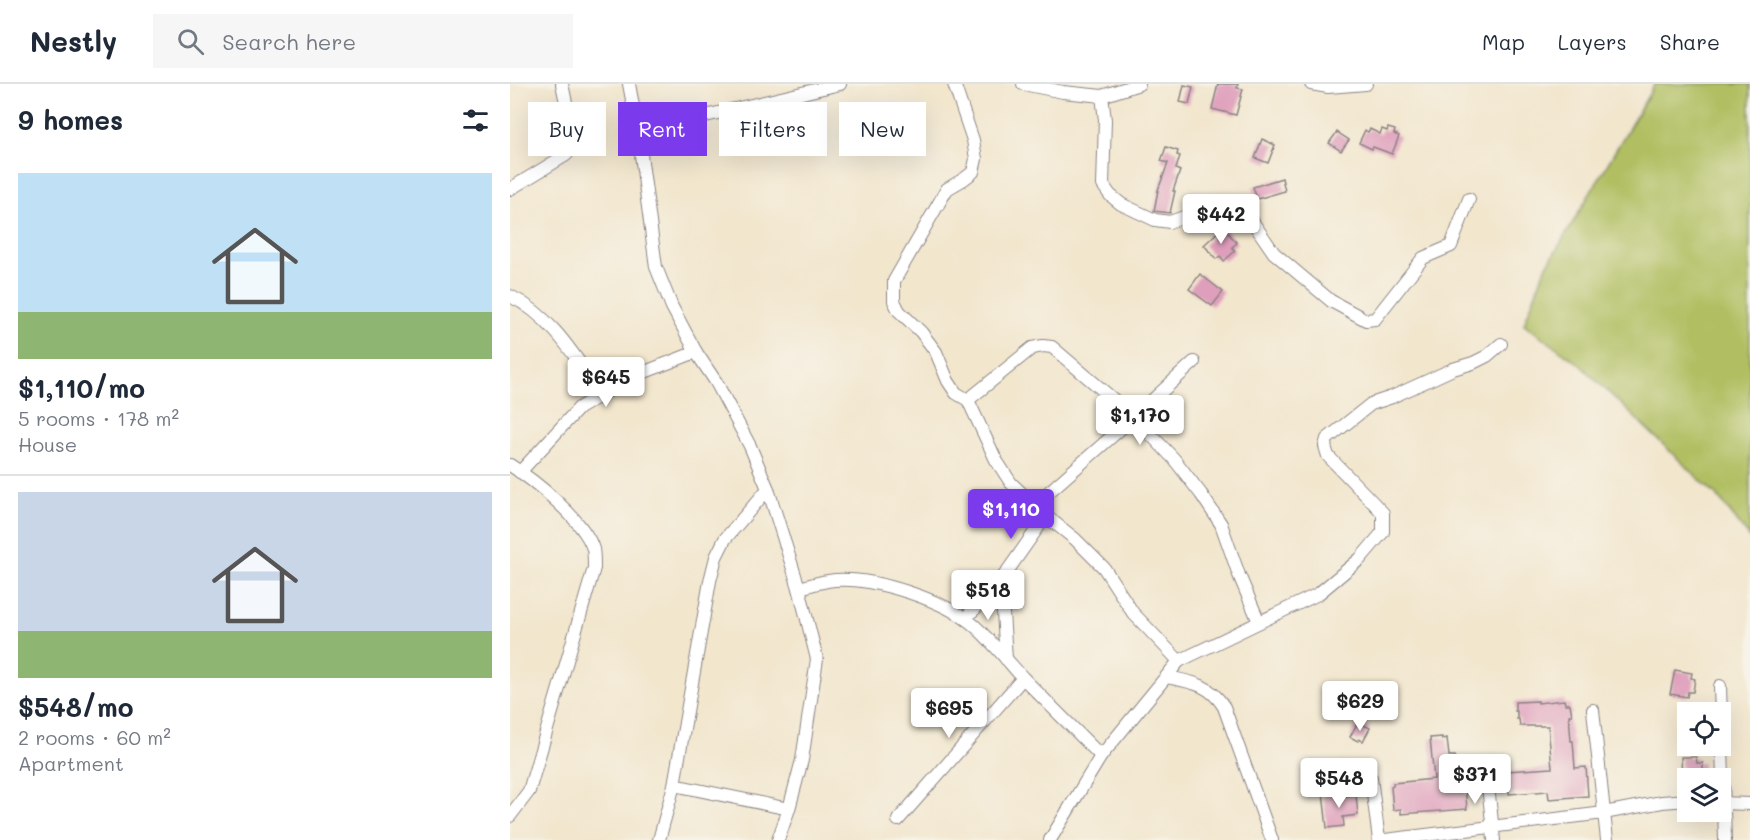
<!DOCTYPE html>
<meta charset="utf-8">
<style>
:root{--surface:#fff;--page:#f6f6f7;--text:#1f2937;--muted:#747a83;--line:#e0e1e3;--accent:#7c3aed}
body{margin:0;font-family:Mali,sans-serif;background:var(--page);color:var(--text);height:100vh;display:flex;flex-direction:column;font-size:22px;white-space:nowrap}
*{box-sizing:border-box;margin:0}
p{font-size:20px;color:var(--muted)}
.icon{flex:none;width:33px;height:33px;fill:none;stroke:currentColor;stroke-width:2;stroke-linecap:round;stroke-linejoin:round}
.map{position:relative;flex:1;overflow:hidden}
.drawer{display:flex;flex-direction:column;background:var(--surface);width:510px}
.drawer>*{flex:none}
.top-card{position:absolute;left:18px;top:18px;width:570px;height:54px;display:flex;gap:12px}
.tools{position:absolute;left:1167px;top:618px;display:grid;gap:12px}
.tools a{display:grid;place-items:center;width:54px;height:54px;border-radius:0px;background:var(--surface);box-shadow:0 6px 24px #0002;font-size:30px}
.price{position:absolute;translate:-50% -51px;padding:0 14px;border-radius:6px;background:#fff;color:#222;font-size:20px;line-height:39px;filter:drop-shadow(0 2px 3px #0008)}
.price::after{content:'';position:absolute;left:50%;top:36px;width:18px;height:14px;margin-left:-9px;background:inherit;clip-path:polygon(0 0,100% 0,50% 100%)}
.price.on{background:var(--accent);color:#fff}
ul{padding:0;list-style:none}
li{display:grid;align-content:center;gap:12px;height:318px;padding:0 18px}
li+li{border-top:2px solid var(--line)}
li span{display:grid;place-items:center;height:186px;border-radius:0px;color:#555}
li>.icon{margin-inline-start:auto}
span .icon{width:108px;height:108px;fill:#fffc;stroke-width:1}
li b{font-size:26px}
h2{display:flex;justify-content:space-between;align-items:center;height:72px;padding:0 18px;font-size:26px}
.chip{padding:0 21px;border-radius:0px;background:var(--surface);box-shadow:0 6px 24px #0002;font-size:21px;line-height:54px}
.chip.on{background:var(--accent);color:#fff}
header{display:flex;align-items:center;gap:36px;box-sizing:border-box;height:84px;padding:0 30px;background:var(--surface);border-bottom:2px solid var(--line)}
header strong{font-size:28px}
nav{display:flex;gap:33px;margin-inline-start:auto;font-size:21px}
.search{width:420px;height:54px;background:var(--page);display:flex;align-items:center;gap:15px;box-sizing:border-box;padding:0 21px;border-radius:0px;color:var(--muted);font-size:22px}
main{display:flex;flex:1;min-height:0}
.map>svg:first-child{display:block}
.green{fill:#b1bf62;stroke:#6a704e;stroke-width:1.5}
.building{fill:#df9ebb}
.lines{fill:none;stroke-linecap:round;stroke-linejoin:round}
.minor-casing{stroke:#8a8484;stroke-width:14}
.minor{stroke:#fff;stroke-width:12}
</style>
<header>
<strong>Nestly</strong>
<div class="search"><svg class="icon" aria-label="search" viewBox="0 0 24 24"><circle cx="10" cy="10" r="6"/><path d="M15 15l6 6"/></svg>Search here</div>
<nav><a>Map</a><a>Layers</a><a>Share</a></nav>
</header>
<main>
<section class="drawer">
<h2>9 homes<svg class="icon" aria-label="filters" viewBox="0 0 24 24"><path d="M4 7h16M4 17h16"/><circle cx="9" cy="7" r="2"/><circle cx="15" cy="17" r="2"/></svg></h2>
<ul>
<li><span style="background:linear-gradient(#bfe0f5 75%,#8fb573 0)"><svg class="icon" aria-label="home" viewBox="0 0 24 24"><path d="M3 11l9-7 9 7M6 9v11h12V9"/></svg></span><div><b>$1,110/mo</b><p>5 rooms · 178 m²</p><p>House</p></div></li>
<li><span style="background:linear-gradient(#c9d6e8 75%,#8fb573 0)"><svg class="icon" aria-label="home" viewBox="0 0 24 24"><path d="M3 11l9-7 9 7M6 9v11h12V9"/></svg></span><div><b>$548/mo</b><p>2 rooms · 60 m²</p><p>Apartment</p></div></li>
</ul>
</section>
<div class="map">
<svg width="1240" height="756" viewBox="0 0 1240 756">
<rect width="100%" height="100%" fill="#f7f3e8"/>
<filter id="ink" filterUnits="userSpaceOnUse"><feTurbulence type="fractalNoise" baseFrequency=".0167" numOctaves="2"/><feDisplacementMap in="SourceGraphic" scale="12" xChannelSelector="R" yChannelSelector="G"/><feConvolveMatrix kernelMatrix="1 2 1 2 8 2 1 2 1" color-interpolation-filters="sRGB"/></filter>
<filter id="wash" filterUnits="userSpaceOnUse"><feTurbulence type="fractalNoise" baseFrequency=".008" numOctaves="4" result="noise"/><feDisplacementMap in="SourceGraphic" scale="24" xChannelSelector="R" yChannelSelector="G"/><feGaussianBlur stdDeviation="1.35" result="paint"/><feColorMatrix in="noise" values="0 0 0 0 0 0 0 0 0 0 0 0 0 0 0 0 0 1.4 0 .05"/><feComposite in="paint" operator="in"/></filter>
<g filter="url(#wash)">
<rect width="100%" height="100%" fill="#f2e6cd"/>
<!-- green -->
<polygon class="green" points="1145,0 1240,0 1240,454 1209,414 1069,280 1014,240 1034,187"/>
<g id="blocks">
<!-- building -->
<g class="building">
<polygon points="708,0 728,0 727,4 733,5 726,31 702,25"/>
<polygon points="674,1 683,3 679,20 670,18"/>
<polygon points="878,44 885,46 884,50 889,52 882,70 863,63 862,65 849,59 855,46 858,48 860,45 870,50 872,45 877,47"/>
<polygon points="827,48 839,56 831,67 819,59"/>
<polygon points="752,55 765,61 758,79 745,74"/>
<polygon points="656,63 668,67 667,71 670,72 666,85 670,87 663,107 665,107 660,129 644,127 648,106 658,79 651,77"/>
<polygon points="772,94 775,107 747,115 743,103"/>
<polygon points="713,143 727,159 722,163 725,167 714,177 710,172 706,175 694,161"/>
<polygon points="690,190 713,208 702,222 679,205"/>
<polygon points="1165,586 1182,589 1181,594 1185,595 1183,608 1178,608 1177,613 1160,610"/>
<polygon points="1054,616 1055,620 1060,620 1062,631 1059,631 1061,657 1063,657 1065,684 1076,683 1078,712 1039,715 1038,707 999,710 998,702 987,704 986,691 997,689 997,687 1042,684 1038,642 1010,642 1009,635 1007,635 1007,627 1005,627 1005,618 1028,617 1028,619"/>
<polygon points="848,638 860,644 853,657 849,655 848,657 840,653"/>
<polygon points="932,653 932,655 937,654 939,672 945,672 948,701 955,701 957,725 891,730 891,725 883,726 881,703 883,702 883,699 924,695 920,654"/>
<polygon points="1171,673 1186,673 1187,679 1193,679 1193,689 1187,689 1188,694 1172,694"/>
<polygon points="826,708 826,713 846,711 848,731 833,733 834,742 817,744 813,709"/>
</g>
</g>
</g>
<g filter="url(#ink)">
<use href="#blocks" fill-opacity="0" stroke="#8a8484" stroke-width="1.5"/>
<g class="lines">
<!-- minor casing -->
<g class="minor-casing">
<g id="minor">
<polyline points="119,0 128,48 146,183 162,223 186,268 206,298 240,362 258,405 289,504 307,575 292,676 279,725 268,756"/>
<polyline points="444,0 463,56 466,75 463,88 454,95 437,105 384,197 384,217 389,227 411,248 426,268 438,297 446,309 458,316 486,376 501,399 536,432 565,455 594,484 623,529 669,577"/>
<polyline points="513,0 553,8 592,12 629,0"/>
<polyline points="801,0 818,3 856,0"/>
<polyline points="592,12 595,36 593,101 600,111 611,120 645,136 660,138 691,127 712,124 726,125 740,134 764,169 821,217 856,236 865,235 913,174 941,162 959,115"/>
<polyline points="128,48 330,0"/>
<polyline points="0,105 56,71 62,64 64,56 52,0"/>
<path d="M0,212C41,231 66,274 91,310"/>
<polyline points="458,316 522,264 533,262 542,263 624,333 664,375 691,410 711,440 729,491 749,538"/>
<path d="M0,381C25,397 74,436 83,465C84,470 84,478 84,484L19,707L0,732"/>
<polyline points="10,388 69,324 122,293 186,268"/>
<polyline points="524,421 624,333 684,278"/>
<polyline points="491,497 496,575"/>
<path d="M289,504C301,501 313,497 325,496C365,493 437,517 466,543C483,559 498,577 513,594C539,620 565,646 591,672"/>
<polyline points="455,534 482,509 536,432"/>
<path d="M657,593C682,598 700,600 714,623L762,756"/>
<polyline points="1210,602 1215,756"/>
<polyline points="1083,626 1097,756"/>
<polyline points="976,684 984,756"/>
<polyline points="861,694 869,756"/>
<polyline points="164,701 279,725"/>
<polyline points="1210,719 1240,720"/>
<polyline points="388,736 513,594"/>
<polyline points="149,756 164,701 200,497 206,473 215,455 258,405"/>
<polyline points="540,756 591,672 669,577 808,510 850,475 873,448 873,429 818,372 815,362 817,355 861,320 882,313 943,285 963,279 977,272 991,260"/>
<polyline points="875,756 1094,729 1152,718 1178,716"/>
</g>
</g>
<!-- minor -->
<use href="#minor" class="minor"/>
</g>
</g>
</svg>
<div class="tools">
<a><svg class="icon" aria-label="locate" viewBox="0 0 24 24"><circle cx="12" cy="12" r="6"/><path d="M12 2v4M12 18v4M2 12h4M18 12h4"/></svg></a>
<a><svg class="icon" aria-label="layers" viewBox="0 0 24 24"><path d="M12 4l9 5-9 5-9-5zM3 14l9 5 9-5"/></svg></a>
</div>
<b class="price" style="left:711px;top:161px">$442</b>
<b class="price" style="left:96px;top:324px">$645</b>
<b class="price" style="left:630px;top:362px">$1,170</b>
<b class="price on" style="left:501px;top:456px">$1,110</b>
<b class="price" style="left:478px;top:537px">$518</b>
<b class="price" style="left:850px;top:648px">$629</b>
<b class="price" style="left:439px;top:655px">$695</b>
<b class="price" style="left:965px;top:721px">$371</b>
<b class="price" style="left:829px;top:725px">$548</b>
<div class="top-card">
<a class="chip">Buy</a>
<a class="chip on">Rent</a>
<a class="chip">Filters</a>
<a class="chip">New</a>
</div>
</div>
</main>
